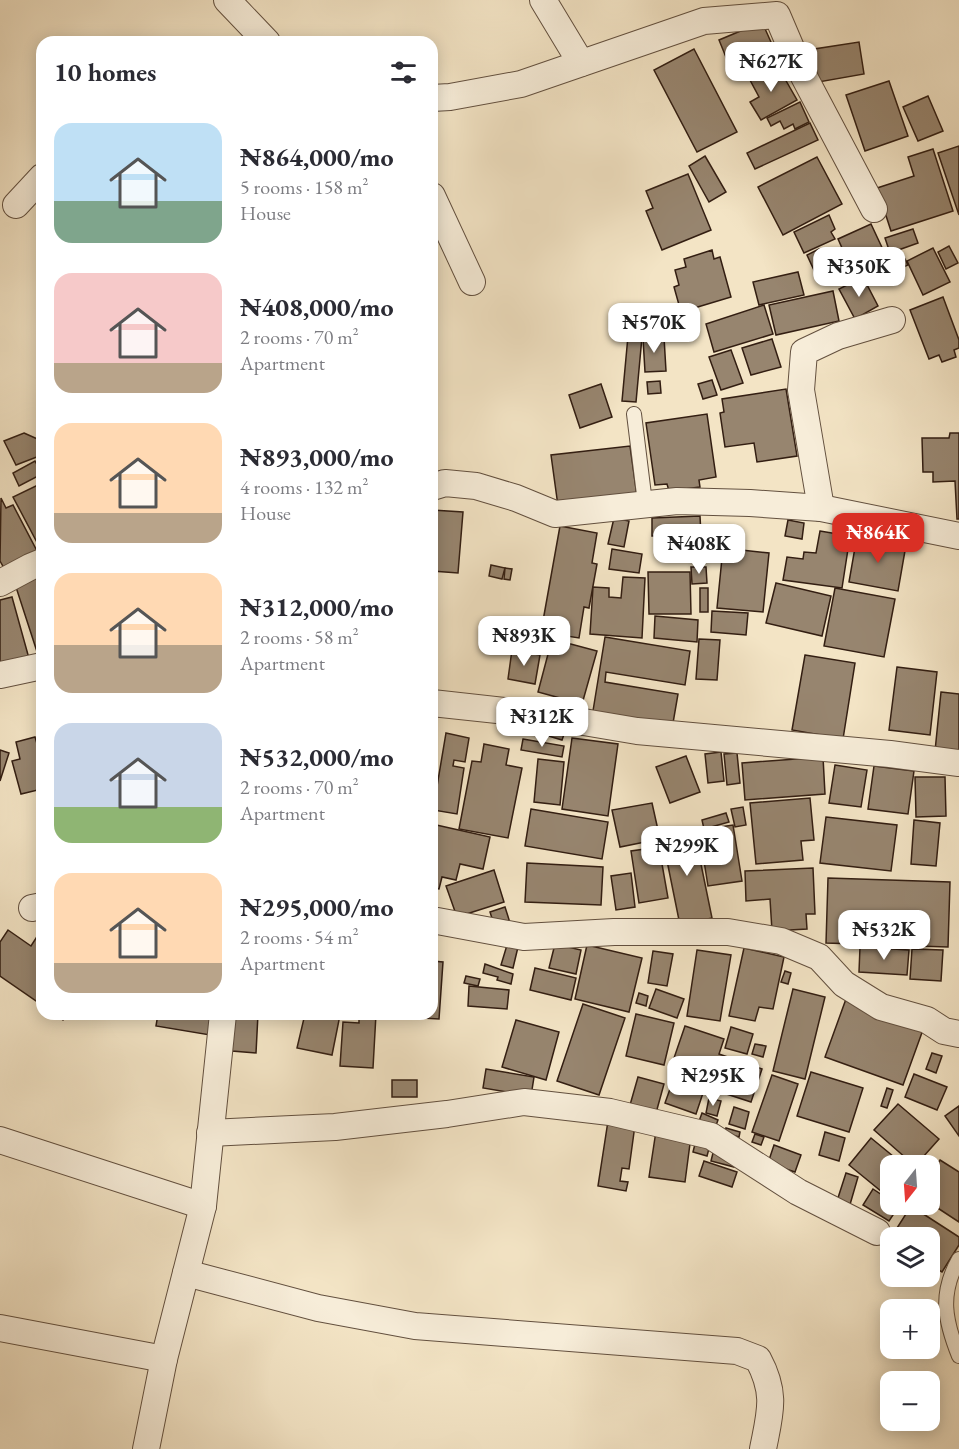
<!DOCTYPE html>
<meta charset="utf-8">
<style>
:root{--surface:#fff;--page:#f2f2f3;--text:#2b2b33;--muted:#7c7c81;--accent:#d93025}
body{margin:0;font-family:"EB Garamond",serif;background:var(--page);color:var(--text);height:100vh;display:flex;flex-direction:column;font-size:22px;white-space:nowrap}
*{box-sizing:border-box;margin:0}
p{font-size:20px;color:var(--muted)}
.icon{flex:none;width:33px;height:33px;fill:none;stroke:currentColor;stroke-width:2;stroke-linecap:round;stroke-linejoin:round}
.map{position:relative;flex:1;overflow:hidden}
.sheet{position:absolute;left:36px;top:36px;width:402px;height:984px;display:flex;flex-direction:column;background:var(--surface);border-radius:18px;box-shadow:0 3px 15px #0003}
.sheet>*{flex:none}
.needle{width:39px;rotate:197deg}
.controls{position:absolute;left:880px;top:1155px;display:grid;gap:12px}
.controls a{display:grid;place-items:center;width:60px;height:60px;border-radius:12px;background:var(--surface);box-shadow:0 3px 15px #0003;font-size:30px}
.price{position:absolute;translate:-50% -51px;padding:0 14px;border-radius:12px;background:#fff;color:#222;font-size:20px;line-height:39px;filter:drop-shadow(0 2px 3px #0008)}
.price::after{content:'';position:absolute;left:50%;top:36px;width:18px;height:14px;margin-left:-9px;background:inherit;clip-path:polygon(0 0,100% 0,50% 100%)}
.price.active{background:var(--accent);color:#fff}
ul{padding:0;list-style:none}
li{display:flex;align-items:center;gap:18px;height:150px;padding:0 18px}
li span{display:grid;place-items:center;flex:none;width:168px;height:120px;border-radius:18px;color:#555}
li>.icon{margin-inline-start:auto}
span .icon{width:72px;height:72px;fill:#fffc;stroke-width:1}
li b{font-size:26px}
h2{display:flex;justify-content:space-between;align-items:center;height:72px;padding:0 18px;font-size:26px}
.map>svg:first-child{display:block}
.building{fill:#97856f;stroke:#331e12;stroke-width:1.5}
.lines{fill:none;stroke-linecap:round;stroke-linejoin:round}
.lane-casing{stroke:#63503f;stroke-width:16}
.street-casing{stroke:#63503f;stroke-width:28}
.lane{stroke:#f7edd9;stroke-width:14}
.street{stroke:#f7edd9;stroke-width:26}
</style>
<div class="map">
<svg width="959" height="1449" viewBox="0 0 959 1449">
<rect width="100%" height="100%" fill="#f3e4c5"/>
<filter id="stains"><feTurbulence type="fractalNoise" baseFrequency=".00333" numOctaves="4"/><feColorMatrix values="0 0 0 0 .2 0 0 0 0 .09 0 0 0 0 .02 0 0 0 .5 -.17"/></filter>
<radialGradient id="worn" r=".72"><stop offset=".6" stop-color="#630" stop-opacity="0"/><stop offset="1" stop-color="#630" stop-opacity=".3"/></radialGradient>
<!-- building -->
<g class="building">
<polygon points="762,22 779,60 742,76 737,64 730,67 719,40"/>
<polygon points="859,42 864,74 813,83 808,50"/>
<polygon points="694,49 737,132 697,152 654,70"/>
<polygon points="777,65 797,100 761,120 750,102 759,97 750,80"/>
<polygon points="889,81 908,136 865,151 846,95"/>
<polygon points="928,96 943,131 918,141 903,107"/>
<polygon points="800,102 809,122 795,129 793,124 784,129 780,121 771,126 767,118"/>
<polygon points="810,123 818,140 755,169 747,153"/>
<polygon points="959,146 959,215 938,153"/>
<polygon points="933,149 953,211 891,231 877,188 914,176 908,157"/>
<polygon points="705,156 726,192 709,202 689,166"/>
<polygon points="817,157 842,204 783,235 758,187"/>
<polygon points="688,174 711,230 662,250 646,211 653,208 646,191"/>
<polygon points="829,215 835,229 831,232 835,239 804,253 794,232"/>
<polygon points="871,224 885,254 834,278 833,275 819,281 807,255 819,249 823,257 842,248 838,239"/>
<polygon points="913,229 918,243 890,253 885,238"/>
<polygon points="949,246 958,263 946,269 938,252"/>
<polygon points="933,248 950,282 923,295 907,261"/>
<polygon points="712,250 714,259 720,257 731,297 681,312 674,287 679,285 675,270 686,267 684,259"/>
<polygon points="903,255 908,265 897,270 893,259"/>
<polygon points="798,272 804,295 759,305 753,282"/>
<polygon points="863,277 878,306 855,319 839,289"/>
<polygon points="833,291 839,321 776,335 769,305"/>
<polygon points="943,297 959,340 959,348 954,350 956,357 942,362 939,355 929,359 910,310"/>
<polygon points="764,305 773,334 714,352 706,324"/>
<polygon points="628,336 642,337 636,402 622,401"/>
<polygon points="664,337 666,371 645,372 643,338"/>
<polygon points="772,339 781,367 751,375 742,348"/>
<polygon points="731,350 743,383 721,390 709,357"/>
<polygon points="712,380 717,395 703,399 698,384"/>
<polygon points="660,381 661,393 648,394 647,382"/>
<polygon points="601,384 612,417 580,428 569,395"/>
<polygon points="786,389 797,456 757,462 754,443 725,447 720,413 724,412 722,399"/>
<polygon points="707,414 716,477 699,480 700,487 669,491 667,484 655,485 646,423"/>
<polygon points="24,433 42,441 42,455 16,465 4,441"/>
<polygon points="950,433 959,433 959,519 957,519 955,481 933,482 933,472 923,472 922,438 949,438"/>
<polygon points="630,446 637,496 558,506 551,455"/>
<polygon points="35,461 42,474 19,486 13,473"/>
<polygon points="40,484 42,488 41,550 13,497"/>
<polygon points="1,498 6,508 13,505 37,551 4,568 0,561"/>
<polygon points="432,510 463,512 458,573 432,571"/>
<polygon points="700,516 701,535 652,536 652,518"/>
<polygon points="614,518 629,521 624,547 608,544"/>
<polygon points="788,520 804,523 802,539 785,536"/>
<polygon points="560,526 597,533 592,563 597,564 589,608 584,607 579,638 541,632"/>
<polygon points="820,531 850,536 842,588 783,580 787,557 803,559 804,552 816,553"/>
<polygon points="857,536 906,545 898,591 849,582"/>
<polygon points="723,548 769,553 763,612 717,608"/>
<polygon points="612,549 642,554 639,573 609,569"/>
<polygon points="491,565 505,568 502,579 489,576"/>
<polygon points="691,567 706,567 707,583 692,584"/>
<polygon points="505,568 512,569 510,580 504,579"/>
<polygon points="432,572 437,572 435,606 432,606"/>
<polygon points="648,572 690,572 691,614 649,614"/>
<polygon points="42,575 42,661 40,661 15,584"/>
<polygon points="623,577 645,578 642,638 590,634 593,587 609,588 609,597 621,598"/>
<polygon points="776,583 831,596 822,636 766,623"/>
<rect x="700" y="588" width="8" height="24"/>
<polygon points="835,588 895,599 884,657 824,646"/>
<polygon points="12,597 30,662 0,670 0,600"/>
<polygon points="712,611 748,613 746,635 711,632"/>
<polygon points="655,616 698,620 697,642 654,638"/>
<polygon points="605,637 690,651 685,685 606,672 605,682 678,694 672,729 592,717"/>
<polygon points="552,639 597,651 582,704 538,692"/>
<polygon points="699,639 720,640 717,680 696,679"/>
<polygon points="512,650 540,655 535,684 508,679"/>
<polygon points="805,655 855,663 843,739 792,730"/>
<polygon points="897,667 937,672 930,735 889,730"/>
<polygon points="941,692 959,694 959,754 935,751"/>
<polygon points="537,717 567,726 562,740 532,731"/>
<polygon points="446,733 469,738 465,762 454,760 453,766 464,768 457,814 433,810"/>
<polygon points="35,737 38,747 42,746 42,789 21,794 12,761 20,759 16,742"/>
<polygon points="572,738 618,744 608,816 562,809"/>
<polygon points="523,739 564,746 562,757 521,750"/>
<polygon points="484,744 509,749 506,765 522,768 508,838 459,829 472,761 481,762"/>
<polygon points="0,750 9,753 0,781"/>
<polygon points="721,752 724,781 708,783 705,754"/>
<polygon points="737,753 740,783 727,785 724,754"/>
<polygon points="686,756 700,792 670,803 656,767"/>
<polygon points="432,757 436,758 432,789"/>
<polygon points="823,757 825,794 745,800 742,763"/>
<polygon points="538,759 564,762 560,805 534,802"/>
<polygon points="835,765 867,770 861,807 829,803"/>
<polygon points="874,766 914,771 908,814 868,809"/>
<polygon points="915,777 945,777 946,816 916,817"/>
<polygon points="810,798 814,840 801,841 803,860 756,864 750,803"/>
<polygon points="652,803 660,839 620,847 612,810"/>
<polygon points="743,807 746,825 735,827 731,809"/>
<polygon points="531,809 608,822 602,859 525,846"/>
<polygon points="726,813 729,822 704,829 702,820"/>
<polygon points="826,817 897,825 891,871 820,863"/>
<polygon points="914,820 940,823 936,866 911,864"/>
<polygon points="432,824 490,837 483,869 460,864 456,880 442,877 439,889 432,888"/>
<polygon points="733,825 742,881 708,886 699,830"/>
<polygon points="694,830 712,918 680,925 662,836"/>
<polygon points="659,847 668,898 639,903 631,851"/>
<polygon points="527,863 603,867 601,905 525,902"/>
<polygon points="813,868 815,914 806,914 807,929 772,931 770,899 746,901 745,871"/>
<polygon points="494,870 504,902 457,917 446,886"/>
<polygon points="631,873 635,907 616,910 611,876"/>
<polygon points="828,878 950,882 948,947 826,943"/>
<polygon points="505,907 511,926 496,931 490,912"/>
<polygon points="8,930 31,946 40,932 42,934 42,1005 0,976 0,942"/>
<polygon points="555,944 581,950 576,974 549,968"/>
<polygon points="507,945 518,947 513,968 501,965"/>
<polygon points="587,945 642,958 629,1012 575,999"/>
<polygon points="860,947 909,950 907,975 859,972"/>
<polygon points="744,948 784,957 773,1009 759,1007 755,1021 729,1016"/>
<polygon points="912,949 943,950 941,981 910,979"/>
<polygon points="697,950 731,955 720,1021 687,1016"/>
<polygon points="653,951 673,954 667,986 648,983"/>
<polygon points="432,961 443,962 439,1019 405,1017 406,1014 432,1014"/>
<polygon points="485,964 513,974 511,984 497,980 498,977 483,973"/>
<polygon points="535,968 576,978 571,1000 530,990"/>
<polygon points="785,971 791,973 788,984 781,982"/>
<polygon points="466,976 480,979 478,986 464,983"/>
<polygon points="469,986 509,990 507,1009 468,1006"/>
<polygon points="656,989 684,999 677,1018 649,1008"/>
<polygon points="793,989 825,997 805,1079 773,1071"/>
<polygon points="639,993 648,996 646,1006 636,1003"/>
<polygon points="846,999 924,1027 903,1085 825,1057"/>
<polygon points="583,1004 625,1018 599,1095 557,1081"/>
<polygon points="54,1014 67,1014 63,1020"/>
<polygon points="158,1014 213,1014 210,1035 156,1026"/>
<polygon points="234,1014 258,1014 256,1053 232,1051"/>
<polygon points="305,1014 340,1015 332,1055 297,1048"/>
<polygon points="359,1014 376,1014 373,1068 340,1066 343,1022 359,1023"/>
<polygon points="636,1014 674,1023 664,1065 626,1056"/>
<polygon points="516,1020 559,1032 546,1080 502,1067"/>
<polygon points="685,1026 724,1039 719,1054 762,1069 751,1102 705,1087 696,1114 665,1103 680,1061 674,1058"/>
<polygon points="731,1027 753,1034 747,1054 725,1048"/>
<polygon points="755,1044 766,1046 763,1057 752,1054"/>
<polygon points="932,1053 942,1056 936,1073 926,1069"/>
<polygon points="486,1069 534,1077 531,1096 483,1088"/>
<polygon points="811,1072 863,1088 849,1132 797,1116"/>
<polygon points="914,1074 947,1087 937,1110 905,1097"/>
<polygon points="772,1075 798,1084 779,1141 752,1132"/>
<polygon points="638,1077 664,1084 656,1113 630,1105"/>
<rect x="392" y="1080" width="25" height="17"/>
<polygon points="887,1088 893,1090 887,1108 881,1106"/>
<polygon points="709,1098 721,1101 717,1116 706,1113"/>
<polygon points="898,1104 939,1139 915,1166 874,1130"/>
<polygon points="959,1106 959,1136 945,1116"/>
<polygon points="734,1107 749,1112 745,1129 729,1124"/>
<polygon points="702,1113 718,1120 714,1131 698,1124"/>
<polygon points="608,1121 635,1125 629,1169 622,1168 620,1181 628,1182 626,1191 598,1186"/>
<polygon points="726,1128 740,1132 739,1137 725,1133"/>
<polygon points="656,1131 691,1136 685,1182 649,1177"/>
<polygon points="825,1132 845,1138 839,1161 819,1155"/>
<polygon points="755,1134 764,1137 761,1145 752,1142"/>
<polygon points="697,1136 711,1141 707,1156 693,1152"/>
<polygon points="871,1138 905,1166 891,1166 891,1192 887,1196 849,1165"/>
<polygon points="774,1145 801,1155 795,1172 768,1163"/>
<polygon points="714,1149 738,1155 734,1167 711,1161"/>
<polygon points="940,1160 959,1172 959,1222 930,1203 930,1175"/>
<polygon points="704,1161 737,1172 732,1187 699,1176"/>
<polygon points="846,1173 858,1177 849,1208 836,1204"/>
<polygon points="873,1189 891,1201 891,1204 899,1206 889,1221 863,1205"/>
<polygon points="911,1206 959,1237 959,1245 942,1272 930,1265 930,1238 890,1239"/>
</g>
<g class="lines">
<!-- lane casing -->
<g class="lane-casing">
<g id="lane">
<polyline points="634,414 645,503"/>
<path d="M959,1259C939,1294 945,1321 959,1356"/>
</g>
</g>
<!-- street casing -->
<g class="street-casing">
<g id="street">
<polyline points="227,0 267,42"/>
<polyline points="543,0 581,63"/>
<polyline points="432,98 450,97 521,84 704,21 777,15 800,69 874,209"/>
<polyline points="432,196 472,282"/>
<polyline points="16,205 42,177"/>
<polyline points="432,487 445,483 476,486 516,498 555,514 677,501 750,503 821,508 959,536"/>
<polyline points="821,508 801,390 804,352 838,336 892,320"/>
<polyline points="0,583 30,567 42,562"/>
<polyline points="0,675 42,666"/>
<polyline points="432,703 542,715 637,731 890,754 959,763"/>
<polyline points="32,908 42,906"/>
<polyline points="432,920 524,937 614,932 728,932 781,941 819,957 844,984 881,1007 927,1020 944,1031 959,1034"/>
<polyline points="210,1133 335,1127 447,1114 524,1102 610,1112 711,1136 798,1192 877,1232"/>
<polyline points="0,1140 203,1206"/>
<path d="M186,1273L318,1308L415,1326L737,1351L758,1359C777,1394 770,1413 763,1449"/>
<polyline points="0,1328 164,1359"/>
<polyline points="146,1449 164,1359 203,1206 223,1014"/>
</g>
</g>
<!-- lane -->
<use href="#lane" class="lane"/>
<!-- street -->
<use href="#street" class="street"/>
</g>
<rect width="100%" height="100%" filter="url(#stains)"/>
<rect width="100%" height="100%" fill="url(#worn)"/>
</svg>
<div class="controls">
<a><svg class="needle" viewBox="-14 -14 28 28"><path d="M0-13l5 13h-10z" fill="#e53935"/><path d="M0 13l5-13h-10z" fill="#7c7c81"/></svg></a>
<a><svg class="icon" aria-label="layers" viewBox="0 0 24 24"><path d="M12 4l9 5-9 5-9-5zM3 14l9 5 9-5"/></svg></a>
<a>+</a>
<a>−</a>
</div>
<b class="price" style="left:771px;top:93px">₦627K</b>
<b class="price" style="left:859px;top:298px">₦350K</b>
<b class="price" style="left:654px;top:354px">₦570K</b>
<b class="price active" style="left:878px;top:564px">₦864K</b>
<b class="price" style="left:699px;top:575px">₦408K</b>
<b class="price" style="left:524px;top:667px">₦893K</b>
<b class="price" style="left:542px;top:748px">₦312K</b>
<b class="price" style="left:687px;top:877px">₦299K</b>
<b class="price" style="left:884px;top:961px">₦532K</b>
<b class="price" style="left:713px;top:1107px">₦295K</b>
<section class="sheet">
<h2>10 homes<svg class="icon" aria-label="filters" viewBox="0 0 24 24"><path d="M4 7h16M4 17h16"/><circle cx="9" cy="7" r="2"/><circle cx="15" cy="17" r="2"/></svg></h2>
<ul>
<li><span style="background:linear-gradient(#bfe0f5 65%,#7fa58c 0)"><svg class="icon" aria-label="home" viewBox="0 0 24 24"><path d="M3 11l9-7 9 7M6 9v11h12V9"/></svg></span><div><b>₦864,000/mo</b><p>5 rooms · 158 m²</p><p>House</p></div></li>
<li><span style="background:linear-gradient(#f6c9c9 75%,#b9a48a 0)"><svg class="icon" aria-label="home" viewBox="0 0 24 24"><path d="M3 11l9-7 9 7M6 9v11h12V9"/></svg></span><div><b>₦408,000/mo</b><p>2 rooms · 70 m²</p><p>Apartment</p></div></li>
<li><span style="background:linear-gradient(#ffd9b3 75%,#b9a48a 0)"><svg class="icon" aria-label="home" viewBox="0 0 24 24"><path d="M3 11l9-7 9 7M6 9v11h12V9"/></svg></span><div><b>₦893,000/mo</b><p>4 rooms · 132 m²</p><p>House</p></div></li>
<li><span style="background:linear-gradient(#ffd9b3 60%,#b9a48a 0)"><svg class="icon" aria-label="home" viewBox="0 0 24 24"><path d="M3 11l9-7 9 7M6 9v11h12V9"/></svg></span><div><b>₦312,000/mo</b><p>2 rooms · 58 m²</p><p>Apartment</p></div></li>
<li><span style="background:linear-gradient(#c9d6e8 70%,#8fb573 0)"><svg class="icon" aria-label="home" viewBox="0 0 24 24"><path d="M3 11l9-7 9 7M6 9v11h12V9"/></svg></span><div><b>₦532,000/mo</b><p>2 rooms · 70 m²</p><p>Apartment</p></div></li>
<li><span style="background:linear-gradient(#ffd9b3 75%,#b9a48a 0)"><svg class="icon" aria-label="home" viewBox="0 0 24 24"><path d="M3 11l9-7 9 7M6 9v11h12V9"/></svg></span><div><b>₦295,000/mo</b><p>2 rooms · 54 m²</p><p>Apartment</p></div></li>
</ul>
</section>
</div>
